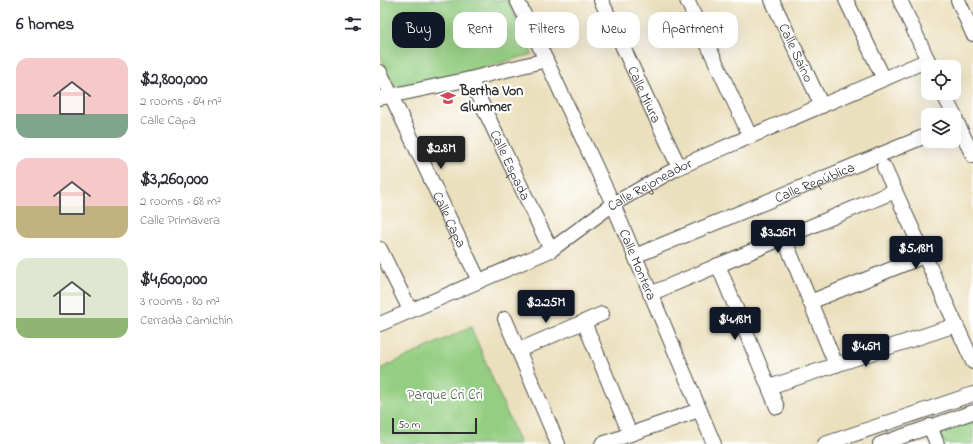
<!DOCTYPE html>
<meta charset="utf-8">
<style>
:root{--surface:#fff;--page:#f2f2f3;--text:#2b2b33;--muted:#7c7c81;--accent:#111827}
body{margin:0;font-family:"Indie Flower",sans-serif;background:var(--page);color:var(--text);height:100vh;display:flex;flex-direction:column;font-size:15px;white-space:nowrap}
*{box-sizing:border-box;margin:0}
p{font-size:13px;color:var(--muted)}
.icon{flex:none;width:22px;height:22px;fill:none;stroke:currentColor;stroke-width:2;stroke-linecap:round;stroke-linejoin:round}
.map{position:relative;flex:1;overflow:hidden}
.side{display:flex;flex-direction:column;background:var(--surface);width:380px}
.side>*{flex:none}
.banner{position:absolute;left:12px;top:12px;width:380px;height:36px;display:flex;gap:8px}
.tools{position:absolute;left:541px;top:60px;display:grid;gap:8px}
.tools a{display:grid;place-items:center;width:40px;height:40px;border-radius:8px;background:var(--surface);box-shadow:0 4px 16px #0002;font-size:20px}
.scale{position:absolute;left:12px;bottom:10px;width:85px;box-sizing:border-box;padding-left:4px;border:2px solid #2b2b2b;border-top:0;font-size:11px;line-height:14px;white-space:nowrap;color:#2b2b2b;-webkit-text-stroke:3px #fff;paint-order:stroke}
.price{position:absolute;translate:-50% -34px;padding:0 9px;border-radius:4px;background:var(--accent);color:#fff;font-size:13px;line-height:26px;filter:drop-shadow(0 1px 2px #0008)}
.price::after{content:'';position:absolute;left:50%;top:24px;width:12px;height:9px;margin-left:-6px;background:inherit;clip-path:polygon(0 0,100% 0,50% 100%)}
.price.active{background:#222;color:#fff}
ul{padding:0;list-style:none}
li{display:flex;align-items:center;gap:12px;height:100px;padding:0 16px}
li span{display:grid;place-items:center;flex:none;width:112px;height:80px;border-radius:12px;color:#555}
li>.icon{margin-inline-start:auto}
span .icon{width:48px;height:48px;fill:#fffc;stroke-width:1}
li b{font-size:17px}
h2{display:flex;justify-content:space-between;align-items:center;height:48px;padding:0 16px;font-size:17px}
.chip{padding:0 14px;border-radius:12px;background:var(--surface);box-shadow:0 4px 16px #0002;font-size:14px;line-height:36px}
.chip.active{background:var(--accent);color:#fff}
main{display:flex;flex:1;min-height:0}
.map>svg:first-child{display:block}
.green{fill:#94ce82;stroke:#607c56}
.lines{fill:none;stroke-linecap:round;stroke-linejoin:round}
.street-casing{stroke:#484641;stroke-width:16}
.street{stroke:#fff;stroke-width:14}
.labels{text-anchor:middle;stroke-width:4;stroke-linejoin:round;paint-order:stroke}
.street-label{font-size:14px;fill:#2b2b2b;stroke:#fff}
.poi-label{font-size:14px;font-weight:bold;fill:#2b2b2b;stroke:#fff;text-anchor:start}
.park-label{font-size:14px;fill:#4a5c45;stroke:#fff}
</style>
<main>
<section class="side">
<h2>6 homes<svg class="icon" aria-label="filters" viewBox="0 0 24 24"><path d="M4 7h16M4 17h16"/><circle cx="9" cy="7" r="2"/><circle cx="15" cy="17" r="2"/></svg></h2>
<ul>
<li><span style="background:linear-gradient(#f6c9c9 70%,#7fa58c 0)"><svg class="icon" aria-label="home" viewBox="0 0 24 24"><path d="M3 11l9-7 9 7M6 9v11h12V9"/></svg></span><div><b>$2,800,000</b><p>2 rooms · 64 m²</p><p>Calle Capa</p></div></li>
<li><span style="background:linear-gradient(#f6c9c9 60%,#c2b280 0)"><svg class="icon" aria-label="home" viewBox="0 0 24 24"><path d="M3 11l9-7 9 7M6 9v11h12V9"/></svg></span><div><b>$3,260,000</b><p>2 rooms · 68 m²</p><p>Calle Primavera</p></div></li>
<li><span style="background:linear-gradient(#dfe7d0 75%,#8fb573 0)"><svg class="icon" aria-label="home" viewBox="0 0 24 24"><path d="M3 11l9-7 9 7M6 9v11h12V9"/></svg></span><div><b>$4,600,000</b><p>3 rooms · 80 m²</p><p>Cerrada Camichín</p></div></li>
</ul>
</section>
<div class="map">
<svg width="593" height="444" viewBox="0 0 593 444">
<rect width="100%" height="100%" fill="#fff"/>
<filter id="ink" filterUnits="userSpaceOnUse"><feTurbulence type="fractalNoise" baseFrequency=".025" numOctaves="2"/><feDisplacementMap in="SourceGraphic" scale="8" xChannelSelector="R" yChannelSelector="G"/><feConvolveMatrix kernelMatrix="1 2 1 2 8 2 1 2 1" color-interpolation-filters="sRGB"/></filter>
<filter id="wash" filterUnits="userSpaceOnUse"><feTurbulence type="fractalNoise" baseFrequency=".012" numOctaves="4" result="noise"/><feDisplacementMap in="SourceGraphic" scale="16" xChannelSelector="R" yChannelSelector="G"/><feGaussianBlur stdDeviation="0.9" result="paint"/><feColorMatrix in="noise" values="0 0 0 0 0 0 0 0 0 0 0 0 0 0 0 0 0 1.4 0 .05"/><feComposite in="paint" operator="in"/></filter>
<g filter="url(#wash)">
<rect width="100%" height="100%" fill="#ebe0be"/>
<!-- green -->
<g class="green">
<polygon points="0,0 128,0 152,54 87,72 15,88 0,55"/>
<polygon points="91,327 140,444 7,444 0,438 0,369"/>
<polygon points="593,420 593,444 564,444 560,432"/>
</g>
</g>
<g filter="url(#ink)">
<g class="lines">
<!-- street casing -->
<g class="street-casing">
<g id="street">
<path id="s1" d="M137,0L166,60L233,204L334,444"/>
<path id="s2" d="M221,0L299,167"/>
<polyline points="307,0 370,136"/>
<path id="s3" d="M392,0L442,106"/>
<polyline points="466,0 504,79"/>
<polyline points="520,0 551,67"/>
<polyline points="578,0 593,34"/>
<path id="s4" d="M0,72L99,281"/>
<path id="s5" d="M90,79L171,250"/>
<polyline points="563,93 574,115"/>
<polyline points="0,98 90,79 166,60"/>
<polyline points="574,116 593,156"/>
<polyline points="504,167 593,362"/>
<polyline points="404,238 456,365"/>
<polyline points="0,249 30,310"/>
<path id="s6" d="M255,256L548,135"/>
<polyline points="338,265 397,407"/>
<polyline points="270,294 515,191"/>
<polyline points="430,302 544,256"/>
<polyline points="125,319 178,444"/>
<polyline points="204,322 250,434"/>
<path id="s7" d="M0,324L171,250L233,204L299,167L548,60"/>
<polyline points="139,350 222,314"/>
<polyline points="389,387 576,325"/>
<polyline points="550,426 557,444"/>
<polyline points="222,444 319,410"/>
<polyline points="445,444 593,394"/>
<polyline points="500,444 593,412"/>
</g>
</g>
<!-- street -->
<use href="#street" class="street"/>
</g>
</g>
<!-- icons -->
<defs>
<g id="school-bare" transform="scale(1.2)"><path d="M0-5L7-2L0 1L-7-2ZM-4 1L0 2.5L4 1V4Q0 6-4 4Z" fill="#d1495b" stroke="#fff" stroke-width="2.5" paint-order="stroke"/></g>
</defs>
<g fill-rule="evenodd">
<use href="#school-bare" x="68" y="98"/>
</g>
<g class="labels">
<!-- street labels -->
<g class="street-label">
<text dy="5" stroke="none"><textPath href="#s3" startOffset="58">Calle Saíno</textPath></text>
<text dy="5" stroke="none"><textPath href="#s2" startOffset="104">Calle Miura</textPath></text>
<text dy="5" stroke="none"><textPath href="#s5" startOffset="95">Calle Espada</textPath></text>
<text dy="5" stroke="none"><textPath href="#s6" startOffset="194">Calle República</textPath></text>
<text dy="5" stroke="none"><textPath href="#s7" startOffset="305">Calle Rejoneador</textPath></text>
<text dy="5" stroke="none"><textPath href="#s4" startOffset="163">Calle Capa</textPath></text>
<text dy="5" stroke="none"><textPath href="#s1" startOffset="291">Calle Montera</textPath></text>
</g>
<!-- poi labels -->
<g class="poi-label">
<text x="80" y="95">Bertha Von<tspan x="80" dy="16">Glummer</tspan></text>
</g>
<!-- park labels -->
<g class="park-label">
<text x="65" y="399">Parque Cri Cri</text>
</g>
</g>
</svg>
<div class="tools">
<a><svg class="icon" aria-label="locate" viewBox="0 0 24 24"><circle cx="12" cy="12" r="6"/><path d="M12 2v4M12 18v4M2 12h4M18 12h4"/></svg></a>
<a><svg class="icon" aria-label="layers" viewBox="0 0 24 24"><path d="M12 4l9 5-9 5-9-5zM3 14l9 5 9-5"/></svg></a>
</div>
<div class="scale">50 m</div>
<b class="price active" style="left:61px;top:170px">$2.8M</b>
<b class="price" style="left:398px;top:254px">$3.26M</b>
<b class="price" style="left:536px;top:270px">$5.18M</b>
<b class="price" style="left:166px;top:324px">$2.25M</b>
<b class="price" style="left:355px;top:341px">$4.18M</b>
<b class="price" style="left:486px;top:368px">$4.6M</b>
<div class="banner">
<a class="chip active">Buy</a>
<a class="chip">Rent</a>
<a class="chip">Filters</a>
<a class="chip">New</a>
<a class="chip">Apartment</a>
</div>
</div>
</main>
